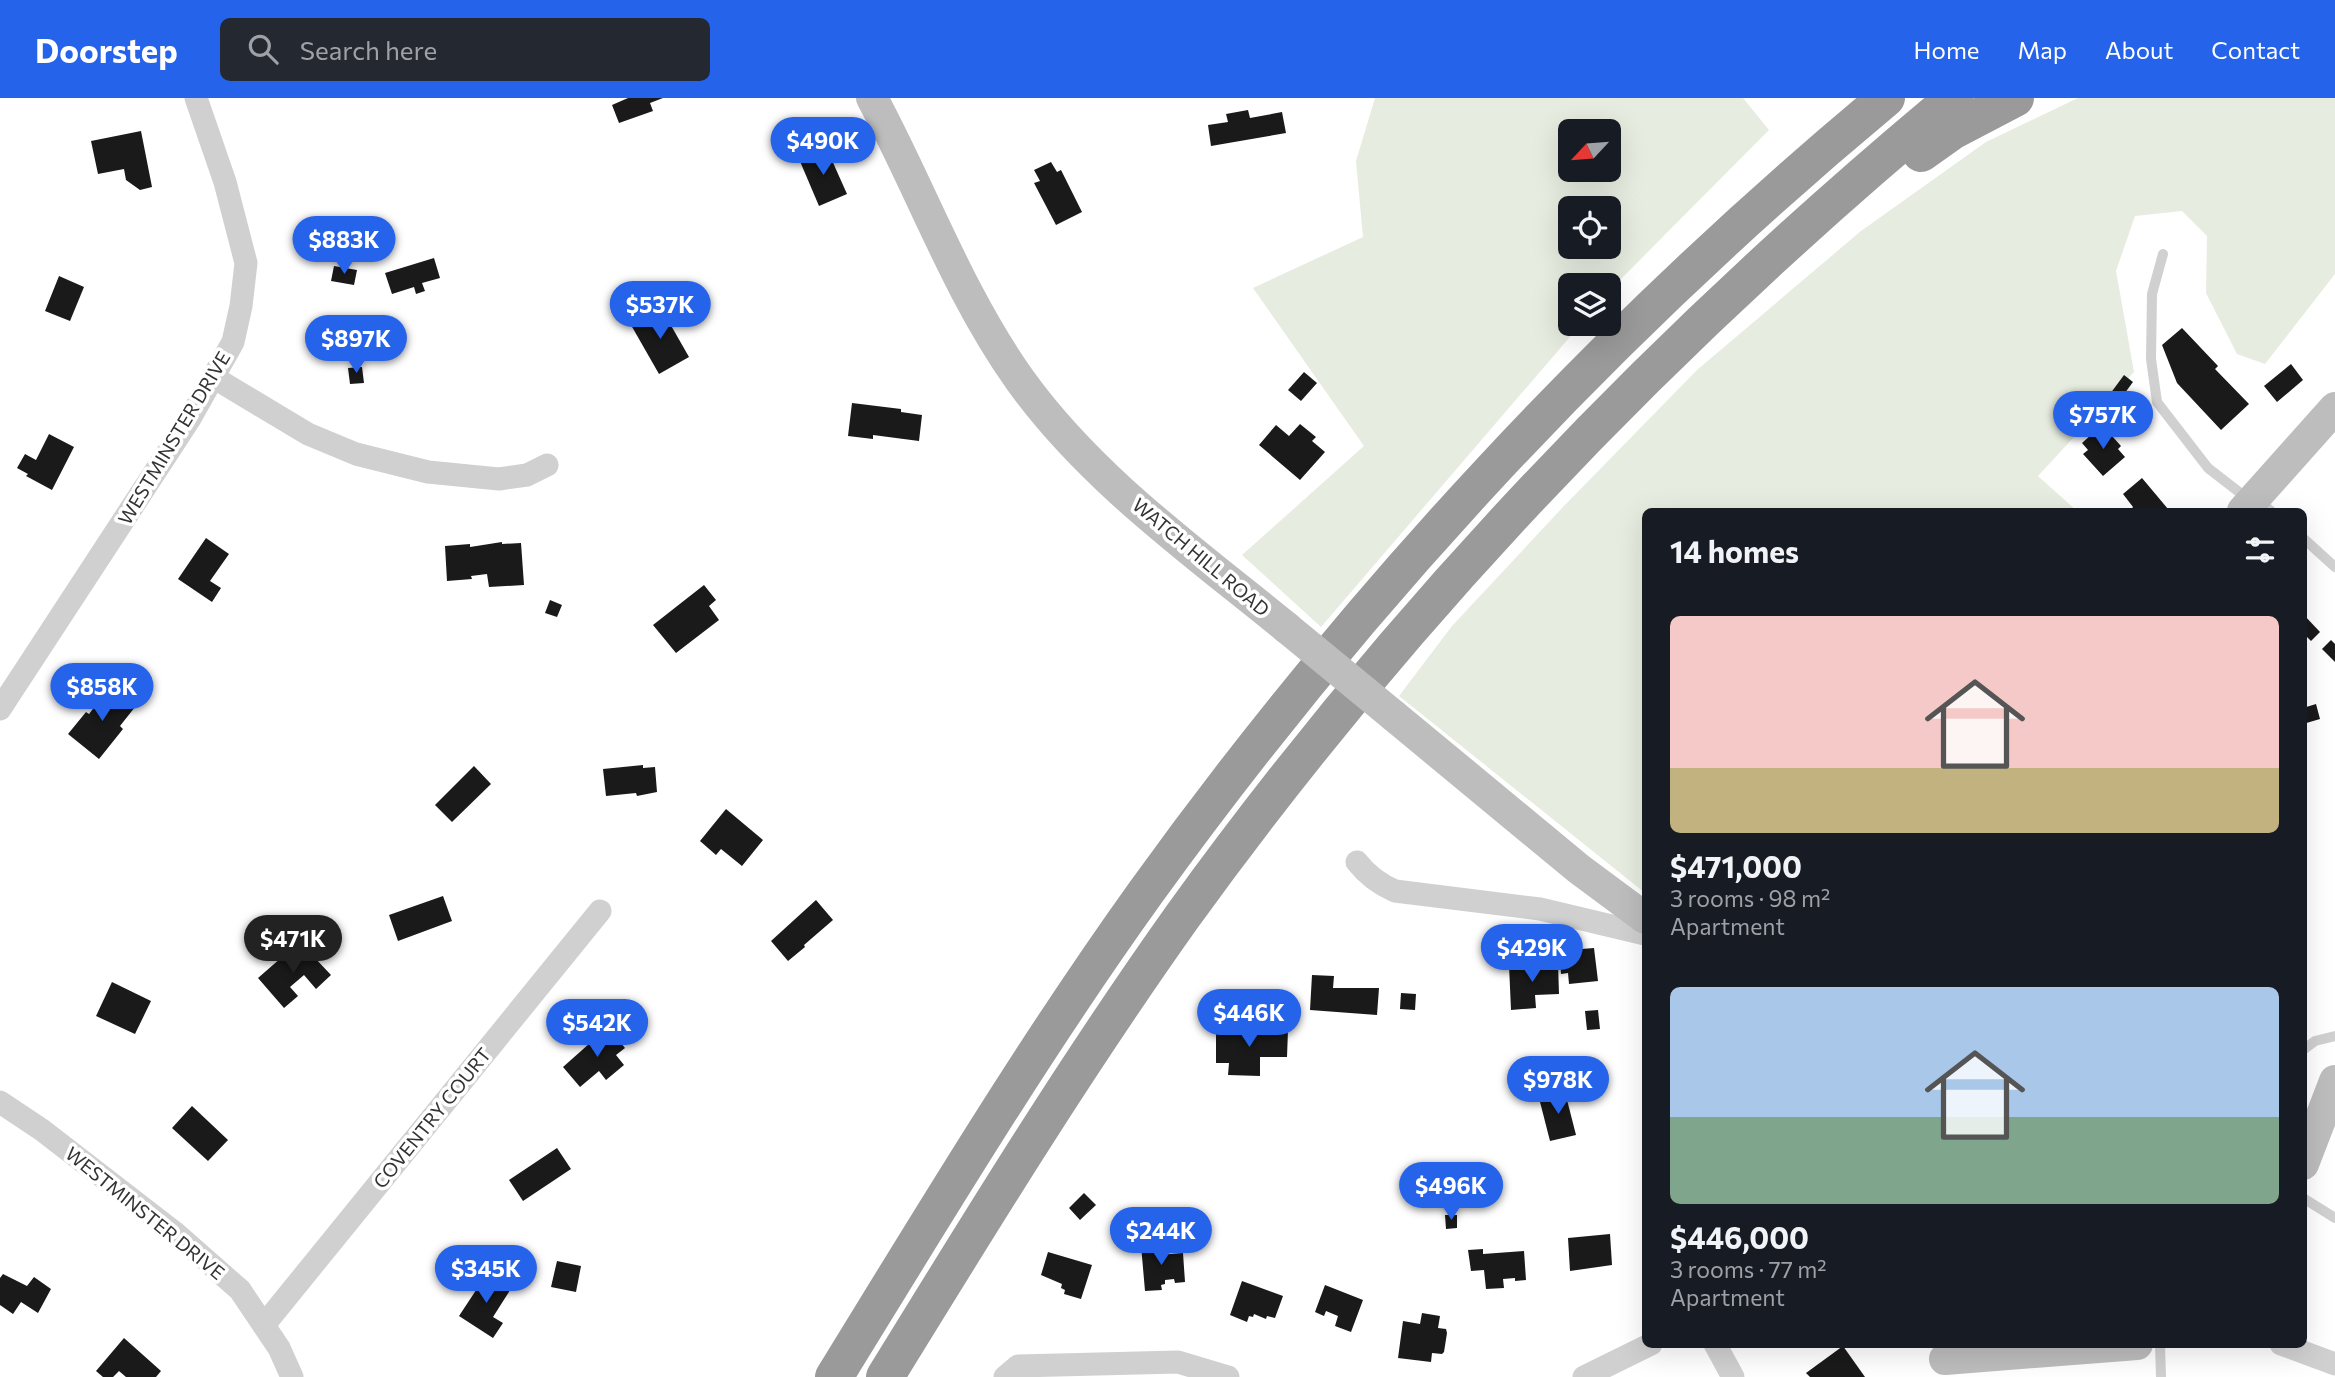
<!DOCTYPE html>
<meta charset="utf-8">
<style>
:root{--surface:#171b24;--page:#242831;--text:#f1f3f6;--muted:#9ea1a6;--accent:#2563eb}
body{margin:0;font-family:Commissioner,sans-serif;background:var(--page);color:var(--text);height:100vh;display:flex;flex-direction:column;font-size:26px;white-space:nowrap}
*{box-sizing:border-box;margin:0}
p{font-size:23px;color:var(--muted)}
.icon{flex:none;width:38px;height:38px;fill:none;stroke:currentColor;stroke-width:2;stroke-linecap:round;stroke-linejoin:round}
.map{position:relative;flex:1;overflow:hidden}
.drawer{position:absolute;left:1642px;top:410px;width:665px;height:840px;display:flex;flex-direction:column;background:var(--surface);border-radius:10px;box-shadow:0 7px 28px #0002}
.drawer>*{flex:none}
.needle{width:46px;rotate:244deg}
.buttons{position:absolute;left:1558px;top:21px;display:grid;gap:14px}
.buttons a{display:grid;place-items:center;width:63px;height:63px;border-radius:10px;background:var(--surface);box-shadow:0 7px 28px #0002;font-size:35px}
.price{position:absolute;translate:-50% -60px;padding:0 16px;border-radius:24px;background:var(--accent);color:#fff;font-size:23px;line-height:46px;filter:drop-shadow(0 2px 4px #0008)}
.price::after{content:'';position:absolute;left:50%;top:42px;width:21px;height:16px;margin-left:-10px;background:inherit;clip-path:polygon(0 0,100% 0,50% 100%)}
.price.selected{background:#222;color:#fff}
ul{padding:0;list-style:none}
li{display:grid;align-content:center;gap:14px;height:371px;padding:0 28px}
li span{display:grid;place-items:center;height:217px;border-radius:10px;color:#555}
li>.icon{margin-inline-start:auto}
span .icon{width:126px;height:126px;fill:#fffc;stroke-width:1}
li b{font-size:30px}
h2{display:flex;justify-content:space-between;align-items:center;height:84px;padding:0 28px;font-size:30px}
header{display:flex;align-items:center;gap:42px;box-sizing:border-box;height:98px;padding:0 35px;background:var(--accent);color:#fff}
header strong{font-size:33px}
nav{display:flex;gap:38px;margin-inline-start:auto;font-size:24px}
.search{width:490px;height:63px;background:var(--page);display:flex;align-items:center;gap:18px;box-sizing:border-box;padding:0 24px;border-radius:10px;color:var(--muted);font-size:26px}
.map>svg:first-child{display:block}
.green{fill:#e6ecdf;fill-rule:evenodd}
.building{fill:#1a1a1a}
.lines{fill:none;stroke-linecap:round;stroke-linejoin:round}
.lane{stroke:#d0d0d0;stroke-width:10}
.street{stroke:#d0d0d0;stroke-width:23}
.secondary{stroke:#bdbdbd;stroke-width:32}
.highway{stroke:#9a9a9a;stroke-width:38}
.secondary-bridge{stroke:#bdbdbd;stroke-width:32}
.labels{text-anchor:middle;stroke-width:7;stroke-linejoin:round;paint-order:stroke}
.street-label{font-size:19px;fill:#333;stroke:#fff}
</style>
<header>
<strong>Doorstep</strong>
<div class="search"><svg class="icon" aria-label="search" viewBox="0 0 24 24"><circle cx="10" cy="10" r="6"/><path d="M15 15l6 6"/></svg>Search here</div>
<nav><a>Home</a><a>Map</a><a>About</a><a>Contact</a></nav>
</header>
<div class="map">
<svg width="2335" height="1279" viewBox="0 0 2335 1279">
<rect width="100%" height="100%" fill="#fff"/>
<!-- green -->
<g class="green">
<path d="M1375,0H1743L1769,32L1608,194V187H1570V226H1581L1321,529L1242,457L1364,348L1253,190L1363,139L1356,63ZM1570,33H1608V72H1570ZM1570,110H1608V149H1570Z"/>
<polygon points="2078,0 2335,0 2335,176 2265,266 2237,256 2206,195 2207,138 2182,113 2135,118 2116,173 2134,274 2038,378 2077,413 1645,413 1645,795 1399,598 1452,528 1563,409 1697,272 1861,133 1986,44"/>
</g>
<!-- building -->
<g class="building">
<polygon points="628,0 663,0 650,5 653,13 619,25 612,7"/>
<polygon points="1248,12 1250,20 1282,14 1286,35 1211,48 1208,27 1228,24 1226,16"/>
<polygon points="141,33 152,89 140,92 126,82 124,71 98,76 91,43"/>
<polygon points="826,49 847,96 819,108 799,61"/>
<polygon points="1051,64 1057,74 1061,72 1082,114 1056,127 1034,85 1040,83 1034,72"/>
<polygon points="434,160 440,180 422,185 425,193 416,196 414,189 392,196 385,175"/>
<polygon points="334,168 357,172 354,187 331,183"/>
<polygon points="59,178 84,189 70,223 45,213"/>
<polygon points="661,210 689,259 659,276 631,227"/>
<polygon points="2182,230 2218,268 2215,271 2249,306 2221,332 2177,285 2162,247"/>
<polygon points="2291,266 2303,282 2277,304 2264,288"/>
<polygon points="362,269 364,285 350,286 348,270"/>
<polygon points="1304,274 1317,285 1301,303 1288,292"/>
<polygon points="2124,277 2133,284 2119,303 2110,296"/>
<polygon points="852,305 901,311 901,314 922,317 919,343 873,337 873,341 848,338"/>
<polygon points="1300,326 1316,339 1312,343 1325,354 1300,382 1259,347 1276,327 1289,338"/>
<polygon points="2102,327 2121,348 2118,351 2125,359 2103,378 2083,356 2088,352 2082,345"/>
<polygon points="49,336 74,349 52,392 26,378 28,376 17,370 25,356 36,362"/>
<polygon points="2142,380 2168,411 2168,413 2130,413 2133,409 2123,396"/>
<polygon points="206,440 229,456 210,483 221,490 212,504 178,481"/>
<polygon points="502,444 502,446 521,445 524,487 489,489 487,476 471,478 472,481 447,483 445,448 470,446 470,449"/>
<polygon points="704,487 716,502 709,508 719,522 676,555 653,527"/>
<polygon points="550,502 562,507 557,519 545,515"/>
<polygon points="2303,516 2320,534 2311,543 2303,535"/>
<polygon points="2331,542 2335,546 2335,564 2322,551"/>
<polygon points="110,589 135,609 120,628 123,631 99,661 68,636 86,614 89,616"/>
<polygon points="2316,606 2320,621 2303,626 2303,610"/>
<polygon points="643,667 643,670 655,669 657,694 637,698 636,695 606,698 603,671"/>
<polygon points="474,668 491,686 452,724 435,707"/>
<polygon points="726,711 763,742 742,768 721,751 716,757 700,743"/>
<polygon points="443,798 452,823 398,843 389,817"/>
<polygon points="816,802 833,822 804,847 805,849 788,863 771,843"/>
<polygon points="297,846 311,862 314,859 331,877 316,891 304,877 290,889 298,898 284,910 258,880"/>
<polygon points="1594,850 1598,883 1569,886 1568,875 1561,876 1560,863 1570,862 1569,852"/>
<polygon points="1558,865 1559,896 1535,897 1536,910 1511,912 1509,867"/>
<polygon points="1312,877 1334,878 1333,890 1379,890 1377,917 1310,912"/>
<polygon points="112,884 151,903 135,936 96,918"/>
<polygon points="1401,895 1416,896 1415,912 1400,911"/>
<polygon points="1598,912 1600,931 1587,932 1585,913"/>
<polygon points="608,929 625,950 616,957 624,967 606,982 599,973 580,989 563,969"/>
<polygon points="1226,931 1288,932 1287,959 1260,959 1260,978 1228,977 1229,965 1216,965 1216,934 1226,935"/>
<polygon points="1565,994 1576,1037 1550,1043 1539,1000"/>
<polygon points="192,1008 228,1042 208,1063 172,1030"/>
<polygon points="557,1050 571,1071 523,1103 509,1082"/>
<polygon points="1084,1095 1096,1107 1080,1122 1069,1110"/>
<polygon points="1445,1117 1457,1117 1457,1130 1446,1131"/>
<polygon points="1610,1136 1612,1167 1570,1173 1568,1140"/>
<polygon points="1158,1145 1159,1157 1183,1155 1185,1184 1175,1185 1174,1181 1165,1182 1165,1186 1161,1187 1162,1192 1145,1193 1141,1147"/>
<polygon points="1483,1151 1483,1156 1524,1153 1526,1182 1515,1183 1515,1180 1503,1181 1504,1190 1486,1191 1484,1172 1471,1173 1468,1152"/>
<polygon points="1048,1154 1092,1167 1081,1201 1064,1196 1065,1192 1061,1190 1062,1186 1041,1177"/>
<polygon points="557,1163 581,1168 576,1194 551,1189"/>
<polygon points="488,1174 512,1189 493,1219 503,1225 493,1240 459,1218"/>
<polygon points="3,1176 27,1188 34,1179 51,1191 38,1215 21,1204 13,1216 0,1207 0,1180"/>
<polygon points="1242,1183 1283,1198 1275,1220 1267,1218 1266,1221 1254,1216 1253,1219 1249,1218 1247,1224 1230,1217"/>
<polygon points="1325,1187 1363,1202 1351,1234 1335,1228 1338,1218 1326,1213 1324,1218 1315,1214"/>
<polygon points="1422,1215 1440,1218 1438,1230 1446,1231 1447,1235 1444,1254 1442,1256 1432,1255 1431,1264 1398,1260 1403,1223 1420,1226"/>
<polygon points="124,1240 161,1273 156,1279 126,1279 119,1273 113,1279 103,1279 96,1273"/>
<polygon points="1843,1248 1865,1279 1810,1279 1806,1275"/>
</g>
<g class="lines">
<!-- lane -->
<g class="lane">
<polyline points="2163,156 2152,196 2151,261 2157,304 2208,370 2248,401"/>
<polyline points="2256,400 2271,413"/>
<polyline points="2303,440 2335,469"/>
<polyline points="2303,952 2315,943 2335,938"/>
<polyline points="2303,1100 2335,1120"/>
<polyline points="2160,1246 2161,1279"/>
</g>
<!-- street -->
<g class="street">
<polyline points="213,279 308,336 356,356 428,374 499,381 527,377 547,367"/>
<polyline points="0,611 189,322 233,244 241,208 246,165 225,84 196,0"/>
<path d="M1357,764C1368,778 1379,786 1395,793L1540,811L1645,836"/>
<polyline points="0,1004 42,1032 174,1134 240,1192 279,1250 292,1279"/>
<polyline points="264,1227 600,813"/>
<polyline points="1715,1246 1733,1279"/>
<polyline points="2281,1246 2335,1266"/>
<polyline points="1005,1279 1018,1268 1178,1264 1228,1279"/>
<polyline points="1584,1279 1651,1246"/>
</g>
<!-- secondary -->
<g class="secondary">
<path d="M872,0C922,93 958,195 1020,282C1091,381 1194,454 1287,530"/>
<polyline points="2243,413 2335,310"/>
<polyline points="1394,618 1579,771 1645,820"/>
<polyline points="2303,1066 2335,983"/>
<polyline points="1945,1261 2137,1246"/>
</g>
<!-- highway -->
<g class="highway">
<polyline points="1921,55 1952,33 2015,0"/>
<path d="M834,1279C935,1115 1034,950 1146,794C1358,500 1608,231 1886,0"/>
<path d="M885,1279C981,1123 1076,968 1182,819C1402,514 1665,240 1954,0"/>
</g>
<!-- secondary-bridge -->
<polyline class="secondary-bridge" points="1287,530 1394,618"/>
</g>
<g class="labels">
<!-- street labels -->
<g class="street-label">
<text transform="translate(174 340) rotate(-59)" y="7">WESTMINSTER DRIVE</text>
<text transform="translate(1201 459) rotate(40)" y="7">WATCH HILL ROAD</text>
<text transform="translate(432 1020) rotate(-51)" y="7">COVENTRY COURT</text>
<text transform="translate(145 1115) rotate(39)" y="7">WESTMINSTER DRIVE</text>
</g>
</g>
</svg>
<div class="buttons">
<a><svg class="needle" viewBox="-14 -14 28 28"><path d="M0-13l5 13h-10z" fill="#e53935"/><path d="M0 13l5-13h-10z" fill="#9ea1a6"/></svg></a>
<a><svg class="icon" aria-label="locate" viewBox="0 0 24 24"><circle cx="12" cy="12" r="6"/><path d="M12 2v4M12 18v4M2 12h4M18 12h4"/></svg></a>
<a><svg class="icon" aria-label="layers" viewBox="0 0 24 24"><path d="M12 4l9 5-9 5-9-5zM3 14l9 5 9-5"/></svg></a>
</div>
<b class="price" style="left:823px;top:79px">$490K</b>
<b class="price" style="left:344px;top:178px">$883K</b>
<b class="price" style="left:660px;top:243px">$537K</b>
<b class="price" style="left:356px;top:277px">$897K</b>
<b class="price" style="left:2103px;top:353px">$757K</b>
<b class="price" style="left:102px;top:625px">$858K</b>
<b class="price selected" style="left:293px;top:877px">$471K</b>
<b class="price" style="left:1532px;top:886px">$429K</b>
<b class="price" style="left:1249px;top:951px">$446K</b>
<b class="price" style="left:597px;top:961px">$542K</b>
<b class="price" style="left:1558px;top:1018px">$978K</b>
<b class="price" style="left:1451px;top:1124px">$496K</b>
<b class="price" style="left:1161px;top:1169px">$244K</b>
<b class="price" style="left:486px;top:1207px">$345K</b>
<section class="drawer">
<h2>14 homes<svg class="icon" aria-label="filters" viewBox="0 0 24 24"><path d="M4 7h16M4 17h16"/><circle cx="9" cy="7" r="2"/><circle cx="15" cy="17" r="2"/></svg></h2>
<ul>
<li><span style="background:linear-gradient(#f6c9c9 70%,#c2b280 0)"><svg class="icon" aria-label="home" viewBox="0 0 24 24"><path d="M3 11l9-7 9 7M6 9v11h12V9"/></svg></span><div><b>$471,000</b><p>3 rooms · 98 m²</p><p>Apartment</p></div></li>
<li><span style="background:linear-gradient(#a9c7e8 60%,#7fa58c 0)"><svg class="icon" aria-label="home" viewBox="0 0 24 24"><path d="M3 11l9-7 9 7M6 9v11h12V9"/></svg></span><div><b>$446,000</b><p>3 rooms · 77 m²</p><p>Apartment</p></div></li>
</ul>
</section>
</div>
